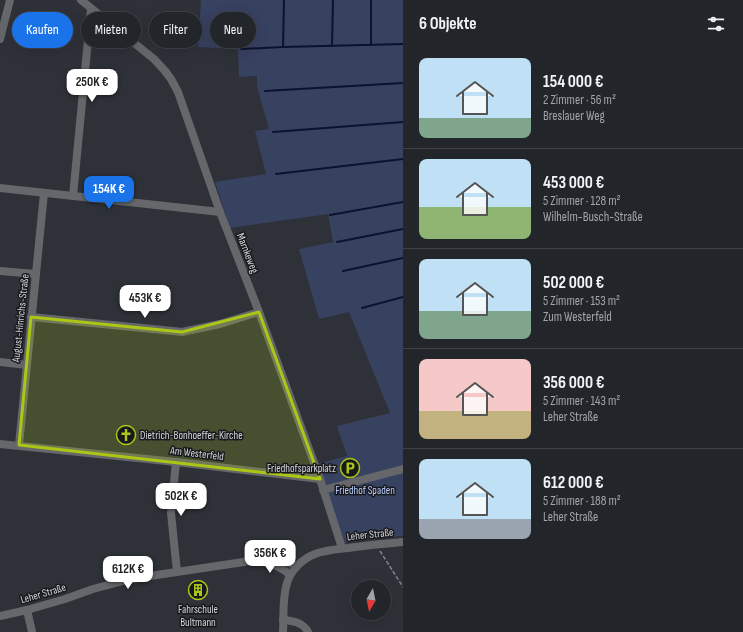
<!DOCTYPE html>
<html lang="de">
<meta charset="utf-8">
<style>
:root{--surface:#22252a;--page:#2a2d32;--text:#f1f3f6;--muted:#a2a5a8;--line:#3f4247;--accent:#1a73e8}
body{margin:0;font-family:"Sofia Sans Condensed",sans-serif;background:var(--page);color:var(--text);height:100vh;display:flex;flex-direction:column;font-size:15px;white-space:nowrap}
*{box-sizing:border-box;margin:0}
p{font-size:13px;color:var(--muted)}
.icon{flex:none;width:22px;height:22px;fill:none;stroke:currentColor;stroke-width:2;stroke-linecap:round;stroke-linejoin:round}
.map{position:relative;flex:1;overflow:hidden}
.drawer{display:flex;flex-direction:column;background:var(--surface);width:340px}
.drawer>*{flex:none}
.top-card{position:absolute;left:12px;top:12px;width:331px;height:36px;display:flex;gap:8px}
.needle{width:26px;rotate:189deg}
.buttons{position:absolute;left:351px;top:580px;display:grid;gap:8px}
.buttons a{display:grid;place-items:center;width:40px;height:40px;border-radius:50%;background:var(--surface);box-shadow:0 4px 16px #0002,0 0 0 1px var(--line);font-size:20px}
.price{position:absolute;translate:-50% -34px;padding:0 9px;border-radius:8px;background:#fff;color:#222;font-size:13px;line-height:26px;filter:drop-shadow(0 1px 2px #0008)}
.price::after{content:'';position:absolute;left:50%;top:24px;width:12px;height:9px;margin-left:-6px;background:inherit;clip-path:polygon(0 0,100% 0,50% 100%)}
.price.on{background:var(--accent);color:#fff}
ul{padding:0;list-style:none}
li{display:flex;align-items:center;gap:12px;height:100px;padding:0 16px}
li+li{border-top:1px solid var(--line)}
li span{display:grid;place-items:center;flex:none;width:112px;height:80px;border-radius:8px;color:#555}
li>.icon{margin-inline-start:auto}
span .icon{width:48px;height:48px;fill:#fffc;stroke-width:1}
li b{font-size:17px}
h2{display:flex;justify-content:space-between;align-items:center;height:48px;padding:0 16px;font-size:17px}
.tag{padding:0 14px;border-radius:18px;background:var(--surface);box-shadow:0 4px 16px #0002,0 0 0 1px var(--line);font-size:14px;line-height:36px}
.tag.on{background:var(--accent);color:#fff}
main{display:flex;flex:1;min-height:0}
.map>svg:first-child{display:block}
.green{fill:#374160}
.lines{fill:none;stroke-linecap:round;stroke-linejoin:round}
.stream{stroke:#0c132f;stroke-width:2}
.path{stroke:#82858b;stroke-width:1.5;stroke-dasharray:4 2;stroke-linecap:butt}
.minor{stroke:#65676a;stroke-width:8}
.marked{fill:#abc614;fill-opacity:0.2;stroke:#abc614;stroke-width:3;stroke-linejoin:round}
.labels{text-anchor:middle;stroke-width:3;stroke-linejoin:round;paint-order:stroke}
.street-label{font-size:11px;fill:#d2d4d9;stroke:#18191c}
.poi-label{font-size:11px;fill:#d2d4d9;stroke:#18191c;text-anchor:start}
.park-label{font-size:11px;fill:#b9cbfa;stroke:#18191c}
</style>
<main>
<div class="map">
<svg width="403" height="632" viewBox="0 0 403 632">
<rect width="100%" height="100%" fill="#2e3138"/>
<!-- green -->
<polygon class="green" points="201,0 403,0 403,536 370,538 344,543 317,464 347,456 337,426 390,413 349,312 319,319 299,249 333,242 328,214 230,228 215,182 266,174 255,131 269,129 257,87 257,76 239,77 238,49 198,47"/>
<g class="lines">
<!-- stream -->
<g class="stream">
<polyline points="371,45 371,0"/>
<polyline points="332,46 333,0"/>
<polyline points="283,47 284,0"/>
<polyline points="241,49 283,47 403,44"/>
<polyline points="265,91 403,83"/>
<polyline points="273,132 403,122"/>
<polyline points="276,174 403,159"/>
<polyline points="330,215 403,202"/>
<polyline points="337,242 403,229"/>
<polyline points="343,271 403,258"/>
<polyline points="362,308 403,297"/>
</g>
<!-- path -->
<polyline class="path" points="380,551 403,587"/>
<!-- minor -->
<g class="minor">
<polyline points="81,0 154,59 165,71 171,79 178,92 220,212 259,312 320,479 342,548"/>
<polyline points="0,39 10,0"/>
<polyline points="0,188 220,212"/>
<polyline points="73,196 91,9"/>
<polyline points="0,271 36,274"/>
<polyline points="31,317 173,331 182,332 220,324 259,312"/>
<polyline points="0,362 27,365"/>
<polyline points="0,444 176,462 320,479"/>
<polyline points="19,445 44,193"/>
<polyline points="176,462 171,513 177,572"/>
<polyline points="323,490 403,469"/>
<path d="M263,562C274,564 282,567 290,575"/>
<polyline points="27,610 32,632"/>
<polyline points="0,616 27,610 65,599 93,589 123,581 150,576 257,560 276,558 297,566"/>
<path d="M283,620C293,621 303,622 308,632"/>
<path d="M283,632C284,616 282,599 287,583C291,570 302,559 315,554C325,550 338,549 348,548C367,545 385,544 403,542"/>
</g>
</g>
<!-- marked area -->
<path class="marked" d="M259,312L320,479L19,445L31,317L182,332Z"/>
<!-- icons -->
<defs>
<g id="church-ring" transform="scale(1)"><circle r="9.5" fill="#18191c" stroke="#abc614" stroke-width="1.5"/><path d="M-1.2-6h2.4v3.5h3.3v2.4h-3.3V6h-2.4V-.1h-3.3v-2.4h3.3Z" fill="#abc614"/></g>
<g id="parking-ring" transform="scale(1)"><circle r="9.5" fill="#18191c" stroke="#abc614" stroke-width="1.5"/><path d="M-3.5-5.5H1a3.5 3.5 0 0 1 0 7H-1V5.5H-3.5ZM-1-3.4V-.6H.8a1.4 1.4 0 0 0 0-2.8Z" fill="#abc614"/></g>
<g id="building-ring" transform="scale(1)"><circle r="9.5" fill="#18191c" stroke="#abc614" stroke-width="1.5"/><path d="M-4-6H4V6H1V3H-1V6H-4ZM-2.5-4.3h1.7v1.8h-1.7ZM.8-4.3h1.7v1.8H.8ZM-2.5-1h1.7V.8h-1.7ZM.8-1h1.7V.8H.8Z" fill="#abc614"/></g>
</defs>
<g fill-rule="evenodd">
<use href="#church-ring" x="126" y="435"/>
<use href="#parking-ring" x="350" y="468"/>
<use href="#building-ring" x="198" y="590"/>
</g>
<g class="labels">
<!-- street labels -->
<g class="street-label">
<text transform="translate(248 253) rotate(69)" y="4">Marnkeweg</text>
<text transform="translate(20 318) rotate(-84)" y="4">August-Hinrichs-Straße</text>
<text transform="translate(197 453) rotate(7)" y="4">Am Westerfeld</text>
<text transform="translate(370 534) rotate(-6)" y="4">Leher Straße</text>
<text transform="translate(43 593) rotate(-16)" y="4">Leher Straße</text>
</g>
<!-- poi labels -->
<g class="poi-label">
<text x="140" y="439">Dietrich-Bonhoeffer-Kirche</text>
<text x="336" y="472" text-anchor="end">Friedhofsparkplatz</text>
<text x="198" y="613" text-anchor="middle">Fahrschule<tspan x="198" dy="13">Bultmann</tspan></text>
</g>
<!-- park labels -->
<g class="park-label">
<text x="365" y="494">Friedhof Spaden</text>
</g>
</g>
</svg>
<div class="buttons">
<a><svg class="needle" viewBox="-14 -14 28 28"><path d="M0-13l5 13h-10z" fill="#e53935"/><path d="M0 13l5-13h-10z" fill="#a2a5a8"/></svg></a>
</div>
<b class="price" style="left:92px;top:103px">250K €</b>
<b class="price on" style="left:109px;top:210px">154K €</b>
<b class="price" style="left:145px;top:319px">453K €</b>
<b class="price" style="left:181px;top:517px">502K €</b>
<b class="price" style="left:270px;top:574px">356K €</b>
<b class="price" style="left:128px;top:590px">612K €</b>
<div class="top-card">
<a class="tag on">Kaufen</a>
<a class="tag">Mieten</a>
<a class="tag">Filter</a>
<a class="tag">Neu</a>
</div>
</div>
<section class="drawer">
<h2>6 Objekte<svg class="icon" aria-label="filters" viewBox="0 0 24 24"><path d="M4 7h16M4 17h16"/><circle cx="9" cy="7" r="2"/><circle cx="15" cy="17" r="2"/></svg></h2>
<ul>
<li><span style="background:linear-gradient(#bfe0f5 75%,#7fa58c 0)"><svg class="icon" aria-label="home" viewBox="0 0 24 24"><path d="M3 11l9-7 9 7M6 9v11h12V9"/></svg></span><div><b>154 000 €</b><p>2 Zimmer · 56 m²</p><p>Breslauer Weg</p></div></li>
<li><span style="background:linear-gradient(#bfe0f5 60%,#8fb573 0)"><svg class="icon" aria-label="home" viewBox="0 0 24 24"><path d="M3 11l9-7 9 7M6 9v11h12V9"/></svg></span><div><b>453 000 €</b><p>5 Zimmer · 128 m²</p><p>Wilhelm-Busch-Straße</p></div></li>
<li><span style="background:linear-gradient(#bfe0f5 65%,#7fa58c 0)"><svg class="icon" aria-label="home" viewBox="0 0 24 24"><path d="M3 11l9-7 9 7M6 9v11h12V9"/></svg></span><div><b>502 000 €</b><p>5 Zimmer · 153 m²</p><p>Zum Westerfeld</p></div></li>
<li><span style="background:linear-gradient(#f6c9c9 65%,#c2b280 0)"><svg class="icon" aria-label="home" viewBox="0 0 24 24"><path d="M3 11l9-7 9 7M6 9v11h12V9"/></svg></span><div><b>356 000 €</b><p>5 Zimmer · 143 m²</p><p>Leher Straße</p></div></li>
<li><span style="background:linear-gradient(#bfe0f5 75%,#9aa5b1 0)"><svg class="icon" aria-label="home" viewBox="0 0 24 24"><path d="M3 11l9-7 9 7M6 9v11h12V9"/></svg></span><div><b>612 000 €</b><p>5 Zimmer · 188 m²</p><p>Leher Straße</p></div></li>
</ul>
</section>
</main>
